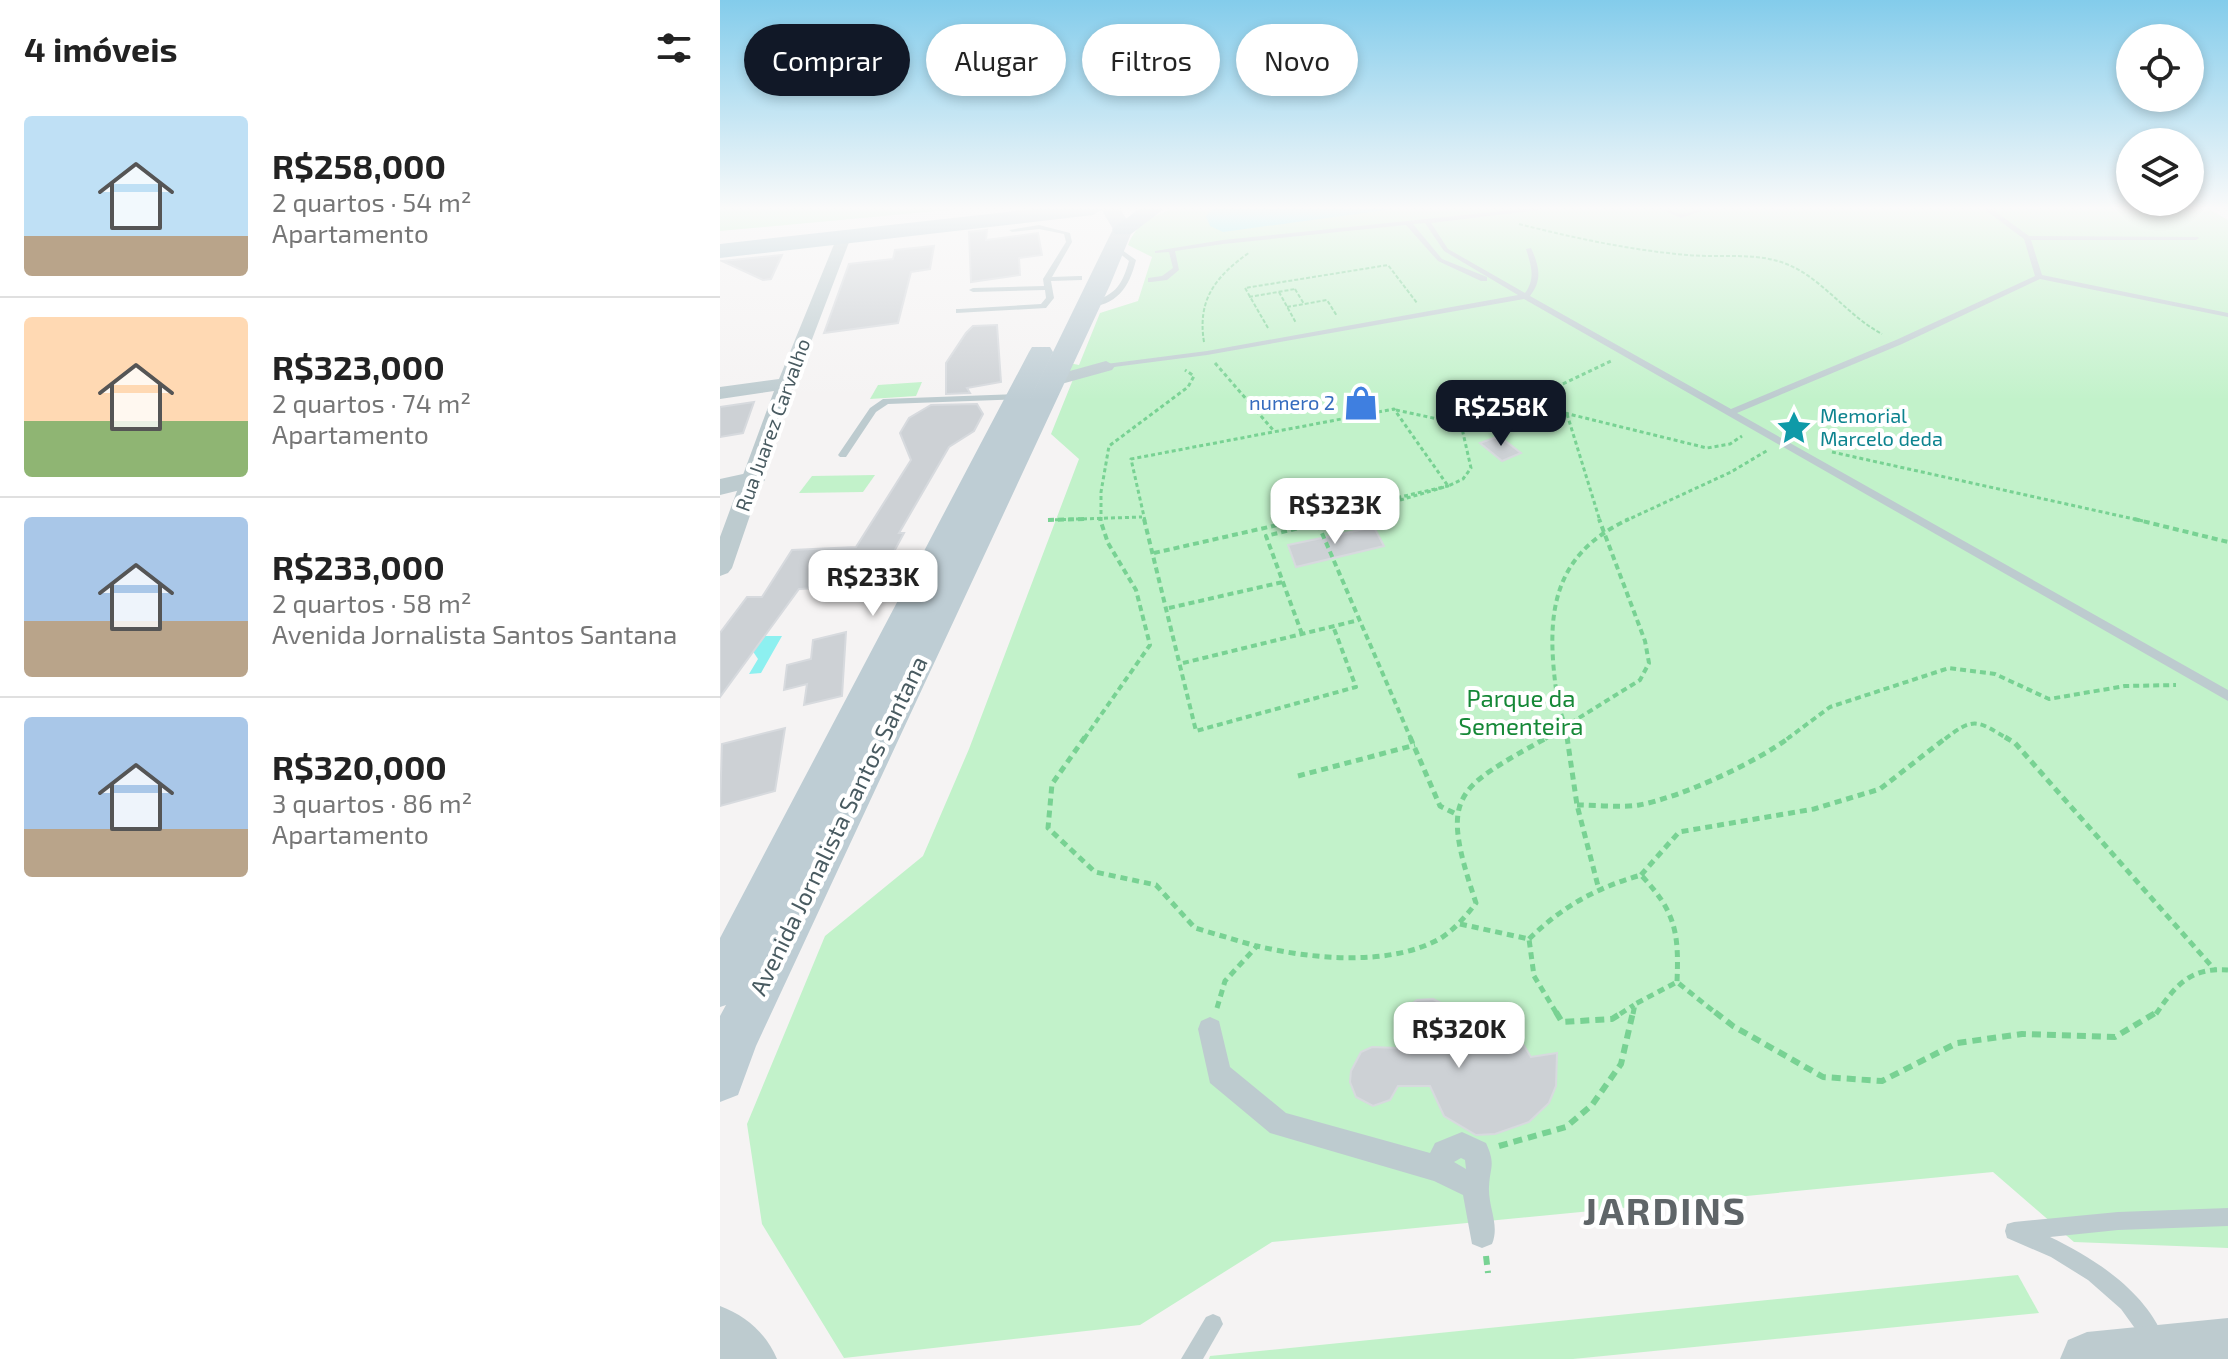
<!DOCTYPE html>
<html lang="pt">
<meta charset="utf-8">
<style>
:root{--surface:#fff;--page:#f6f6f6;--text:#222;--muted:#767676;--line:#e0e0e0;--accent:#111827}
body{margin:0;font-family:"Exo 2",sans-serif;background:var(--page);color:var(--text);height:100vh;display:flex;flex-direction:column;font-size:30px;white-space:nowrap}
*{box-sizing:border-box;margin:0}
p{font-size:26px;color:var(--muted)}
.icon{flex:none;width:44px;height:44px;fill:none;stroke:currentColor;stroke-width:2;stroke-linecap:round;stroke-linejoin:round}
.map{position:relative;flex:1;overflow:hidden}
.sheet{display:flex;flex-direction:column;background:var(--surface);width:720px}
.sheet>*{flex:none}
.banner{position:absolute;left:24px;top:24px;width:760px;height:72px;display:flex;gap:16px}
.fabs{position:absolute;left:1396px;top:24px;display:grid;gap:16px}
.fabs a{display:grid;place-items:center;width:88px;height:88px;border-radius:50%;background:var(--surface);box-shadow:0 4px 12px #0003;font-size:40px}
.price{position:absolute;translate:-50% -68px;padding:0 18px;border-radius:16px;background:#fff;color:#222;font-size:26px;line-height:52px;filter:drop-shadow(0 2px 4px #0008)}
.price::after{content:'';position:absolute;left:50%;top:48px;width:24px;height:18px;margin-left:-12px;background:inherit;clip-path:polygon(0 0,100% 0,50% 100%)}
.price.current{background:var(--accent);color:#fff}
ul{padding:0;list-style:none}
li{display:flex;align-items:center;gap:24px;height:200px;padding:0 24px}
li+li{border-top:2px solid var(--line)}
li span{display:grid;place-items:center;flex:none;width:224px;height:160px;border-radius:8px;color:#555}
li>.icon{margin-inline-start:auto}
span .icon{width:96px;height:96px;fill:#fffc;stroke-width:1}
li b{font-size:34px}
h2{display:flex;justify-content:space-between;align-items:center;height:96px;padding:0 24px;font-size:34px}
.chip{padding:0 28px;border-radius:36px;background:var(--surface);box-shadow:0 4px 12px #0003;font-size:28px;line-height:72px}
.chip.current{background:var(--accent);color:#fff}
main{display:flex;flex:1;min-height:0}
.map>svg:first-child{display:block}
.green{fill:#c2f2ca}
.water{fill:#8df0f0}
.building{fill:#cdd1d5;stroke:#d7dade;stroke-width:2}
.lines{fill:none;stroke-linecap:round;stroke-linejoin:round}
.path-far4{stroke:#78d293;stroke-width:2;stroke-dasharray:4 2;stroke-linecap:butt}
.path-far3{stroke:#78d293;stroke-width:3;stroke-dasharray:4 3;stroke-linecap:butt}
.path-far2{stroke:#78d293;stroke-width:4;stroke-dasharray:6 4;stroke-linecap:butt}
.path-far1{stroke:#78d293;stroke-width:5;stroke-dasharray:7 5;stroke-linecap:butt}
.path{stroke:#78d293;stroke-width:6;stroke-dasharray:9 6;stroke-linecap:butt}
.service{fill:#bdcbcf;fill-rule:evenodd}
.pedestrian{fill:#bdcbcf;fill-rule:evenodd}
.minor{fill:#bdcbcf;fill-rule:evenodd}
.tertiary{fill:#bdcbcf;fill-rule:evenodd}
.secondary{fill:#becdd4;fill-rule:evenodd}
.primary{fill:#b2c8d1;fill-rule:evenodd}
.labels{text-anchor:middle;stroke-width:8;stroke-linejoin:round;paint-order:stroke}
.far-shop-label{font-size:20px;fill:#366cbe;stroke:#fff;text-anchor:end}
.far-culture-label{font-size:20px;fill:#0d838f;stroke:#fff;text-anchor:start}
.far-street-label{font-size:20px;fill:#495b61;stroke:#fff}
.park-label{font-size:24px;fill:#158837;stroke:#fff}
.street-label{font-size:24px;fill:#495b61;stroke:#fff}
.near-district-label{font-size:38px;font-weight:bold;letter-spacing:2px;fill:#5f6568;stroke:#fff}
</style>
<main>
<section class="sheet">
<h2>4 imóveis<svg class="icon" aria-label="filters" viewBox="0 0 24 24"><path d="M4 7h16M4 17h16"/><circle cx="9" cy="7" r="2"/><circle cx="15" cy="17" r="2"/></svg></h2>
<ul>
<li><span style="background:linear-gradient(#bfe0f5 75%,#b9a48a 0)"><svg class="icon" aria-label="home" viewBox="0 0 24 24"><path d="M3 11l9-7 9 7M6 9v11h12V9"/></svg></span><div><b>R$258,000</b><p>2 quartos · 54 m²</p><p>Apartamento</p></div></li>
<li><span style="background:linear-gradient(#ffd9b3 65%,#8fb573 0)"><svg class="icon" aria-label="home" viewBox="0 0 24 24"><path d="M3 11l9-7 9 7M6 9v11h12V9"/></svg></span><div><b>R$323,000</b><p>2 quartos · 74 m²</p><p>Apartamento</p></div></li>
<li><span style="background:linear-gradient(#a9c7e8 65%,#b9a48a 0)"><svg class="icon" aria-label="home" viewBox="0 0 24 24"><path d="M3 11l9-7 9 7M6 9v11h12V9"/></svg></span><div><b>R$233,000</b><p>2 quartos · 58 m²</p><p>Avenida Jornalista Santos Santana</p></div></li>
<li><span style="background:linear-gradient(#a9c7e8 70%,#b9a48a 0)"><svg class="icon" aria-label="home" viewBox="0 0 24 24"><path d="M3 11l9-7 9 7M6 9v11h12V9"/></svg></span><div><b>R$320,000</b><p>3 quartos · 86 m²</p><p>Apartamento</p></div></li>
</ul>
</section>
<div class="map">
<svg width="1508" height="1359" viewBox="0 0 1508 1359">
<rect width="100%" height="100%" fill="#f5f3f3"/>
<!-- green -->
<g class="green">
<polygon points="0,209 239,209 0,231"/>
<path d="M452,209H1489L1508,220V1248L1354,1242L1273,1172L552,1242L420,1325L124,1358L42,1224L27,1124L105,936L203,856L249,749L359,459L331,434L356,372L344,374L349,363L359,365L380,313L418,301L432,257L408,245C417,223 431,217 452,209Z"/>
<polygon points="202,382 196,396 150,399 158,385"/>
<polygon points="155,475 143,492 79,493 92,476"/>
<polygon points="1298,1275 1319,1313 853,1359 489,1359 490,1356"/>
</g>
<!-- water -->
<g class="water">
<polygon points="493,209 673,209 503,232 490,226 486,216"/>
<polygon points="32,636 62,636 41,673 29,674 38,659 32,650"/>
</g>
<!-- building -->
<g class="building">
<polygon points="267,230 266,240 318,233 322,255 299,258 300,275 251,282 249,232"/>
<polygon points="214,246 210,269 191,272 178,323 104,333 129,264 173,259 175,250"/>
<polygon points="62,255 51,279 43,280 2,261"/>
<polygon points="277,325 281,382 247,388 250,393 226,394 226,363 246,333 253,326"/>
<polygon points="34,402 23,433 0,437 0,407"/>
<polygon points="257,404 263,414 254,431 229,447 179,533 184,533 156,585 79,589 0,697 0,633 27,597 42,597 72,550 136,547 191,460 180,433 189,418 211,405"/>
<polygon points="779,436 801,453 782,461 760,443"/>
<polygon points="654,527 664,546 576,567 568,545"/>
<polygon points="126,632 122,696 84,705 87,684 64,690 67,665 91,659 93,640"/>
<polygon points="65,728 55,791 0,806 2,744"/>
<polygon points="713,999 731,1008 736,1015 737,1032 775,1024 798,1036 811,1057 837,1053 836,1086 829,1103 809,1122 775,1134 756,1135 724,1116 710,1086 678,1086 670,1100 653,1106 636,1097 630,1082 631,1071 641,1052 652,1047 678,1048 677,1023 682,1011 697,1000"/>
</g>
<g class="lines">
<!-- path-far4 -->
<g class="path-far4">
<path d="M799,224C854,238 910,250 967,255C999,258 1033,252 1064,263C1102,277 1126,315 1162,334"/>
<polyline points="575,289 584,304"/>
<polyline points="559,292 576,323"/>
<polyline points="529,297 575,289"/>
<polyline points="567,307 607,300 617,316"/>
<polyline points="548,328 525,288 668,265 697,303"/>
<path d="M484,342C477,299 496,276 530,252"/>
</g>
<!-- path-far3 -->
<g class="path-far3">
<polyline points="495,363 554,431"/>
<polyline points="805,402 891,361"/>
<polyline points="676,410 741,424 804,403 987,448 1010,444 1022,436"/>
<polyline points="847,414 880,521"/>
<polyline points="1112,452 1423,521"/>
<polyline points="328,520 422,517"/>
<polyline points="381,521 381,492 389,446 468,387 474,376 465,370"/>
<polyline points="425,521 411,459 674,409 728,486 743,479 751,468 741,424"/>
<polyline points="575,521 728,486 609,521"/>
<polyline points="905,521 1011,472 1048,450"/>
</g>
<!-- path-far2 -->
<g class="path-far2">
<polyline points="424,519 476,731 636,687 613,626"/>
<polyline points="1414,519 1508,542"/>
<polyline points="328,520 365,519"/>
<polyline points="598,524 691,739"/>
<polyline points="434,553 584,519"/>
<polyline points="449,608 563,582"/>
<polyline points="582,634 546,536 616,519"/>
<polyline points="463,663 639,620"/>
<polyline points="364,739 430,645 416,590 388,543 380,519"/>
<polyline points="825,739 920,680 929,663 925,641 879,519"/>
<path d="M848,739C846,724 839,711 837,697C826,618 829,556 909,519"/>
<polyline points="1067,739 1110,707 1229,668 1275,674 1329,699 1405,686 1456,685"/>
<path d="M1225,739C1254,716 1258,721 1288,739"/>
</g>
<!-- path-far1 -->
<g class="path-far1">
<polyline points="365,737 332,784 328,828 375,872 436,885 475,928 536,946"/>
<polyline points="690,737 720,806 736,814"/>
<polyline points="847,737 857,805 878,886"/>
<polyline points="1285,737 1295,743 1494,969"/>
<polyline points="578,776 695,745"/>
<path d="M857,805C877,805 900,808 919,805C962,797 1035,763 1070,737"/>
<polyline points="921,875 959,832 1094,809 1160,789 1227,737"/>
<polyline points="740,924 809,939 814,976 837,1014"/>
<path d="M809,939C843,906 876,888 921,875C956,912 959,933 957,982"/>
<path d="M497,1008L505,981L537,946C591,959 671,967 721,938C735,929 746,916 756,903C719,793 734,790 828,737"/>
<polyline points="900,1014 914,1005"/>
<polyline points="913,1014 915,1004 957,982 997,1014"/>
<path d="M1436,1014C1455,986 1470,967 1508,970"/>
</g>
<!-- path -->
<g class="path">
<polyline points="836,1012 842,1022 892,1019 903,1012"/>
<polyline points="995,1012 1013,1026 1103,1077 1162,1081 1237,1043 1302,1034 1395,1037 1437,1012"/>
<polyline points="779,1146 846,1127 872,1105 901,1064 913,1012"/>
<polyline points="766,1256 768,1273"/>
</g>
<!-- service -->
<g class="service">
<path d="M802,209H826L711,223L728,249L805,293C816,278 811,265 806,249L811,248C819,266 823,279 810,296L1011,409L1176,340L1315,276L1304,239L1264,209H1272L1309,236L1478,237L1479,238L1476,240H1311L1322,275L1508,313V317L1320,279L1182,344L1017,413L1508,690V701L804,299L487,355L386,368L382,366L386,364L487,351L798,295L724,251L705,223L693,224L722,259L767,277V281H761L718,261L686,225L503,244L455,251L459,270L447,280L431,282H428V278L442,276L453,268L449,252L435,253V251L503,240Z"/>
<path d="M941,209C949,209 954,213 961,214C967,214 978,209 987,209L961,218Z"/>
<polygon points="319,225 350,233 352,242 332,277 359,276 362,276 362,280 331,281 334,298 326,308 236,313 236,309 239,309 321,304 326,298 325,290 253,292 249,290 253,288 324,286 323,279 346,242 344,234 319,229 292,232 289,230"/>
<path d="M395,245L416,260C409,288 397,305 366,308V304C394,295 401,289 409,261L393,248V246Z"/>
<polygon points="299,394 303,397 302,399 168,404 156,412 126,457 120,457 118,455 150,408 163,399"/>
<path d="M1508,1208V1226L1398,1230L1330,1237C1374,1258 1424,1290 1444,1338L1441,1345L1434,1348L1427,1345L1401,1309L1368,1280L1331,1257L1287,1238L1285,1231L1287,1224L1294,1222L1398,1212Z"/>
<polygon points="493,1314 500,1317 503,1324 483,1359 461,1359 486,1317"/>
</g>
<!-- pedestrian -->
<path class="pedestrian" d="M490,1017L499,1021L510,1067L566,1113L710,1153L715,1143L742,1132L766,1143C776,1165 770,1166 769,1187C768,1207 780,1225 772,1244L762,1248L752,1244L743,1195L714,1181L550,1133L490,1083L478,1029L481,1021ZM741,1158L745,1160L746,1169L734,1162Z"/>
<!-- minor -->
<g class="minor">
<polygon points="124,233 131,237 75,384 12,568 8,573 0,576 0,537 54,391 0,399 0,387 59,379 117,237"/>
<polygon points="386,361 395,366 392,370 334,386 325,381 328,377"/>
</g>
<!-- tertiary -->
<g class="tertiary">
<polygon points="32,472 41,475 45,480 41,485 0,495 0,479"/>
<path d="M0,1306C26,1316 46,1333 57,1359H0Z"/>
<polygon points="1508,1318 1508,1359 1340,1359 1348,1340 1367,1332"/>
</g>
<!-- secondary -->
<polygon class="secondary" points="381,209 400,209 413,229 390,285 36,1046 18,1095 0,1102 0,1016 6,1005 0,1007 0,938 309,352 312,347 330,347 333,352 293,434 393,229"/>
<!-- primary -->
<g class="primary">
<polygon points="313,209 383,209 373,215 0,258 0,244"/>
<polygon points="419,209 444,209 411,234 395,234 392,229"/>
</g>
</g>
<!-- sky -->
<linearGradient id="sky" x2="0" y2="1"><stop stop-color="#83cceb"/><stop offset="0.52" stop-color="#fafafa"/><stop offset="1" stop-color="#fafafa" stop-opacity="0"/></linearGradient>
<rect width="1508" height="400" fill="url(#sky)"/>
<!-- icons -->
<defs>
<g id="shop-bare" transform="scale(2.76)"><path d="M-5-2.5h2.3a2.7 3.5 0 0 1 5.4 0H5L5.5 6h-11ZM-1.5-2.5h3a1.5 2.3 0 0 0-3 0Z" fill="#3f7fe0" stroke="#fff" stroke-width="2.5" paint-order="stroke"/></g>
<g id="sight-bare" transform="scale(2.76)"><path d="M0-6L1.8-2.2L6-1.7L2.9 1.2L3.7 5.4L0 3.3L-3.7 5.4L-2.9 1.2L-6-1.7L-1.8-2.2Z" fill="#0f9aa8" stroke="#fff" stroke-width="2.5" paint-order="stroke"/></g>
</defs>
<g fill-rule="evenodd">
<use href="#shop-bare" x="641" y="403"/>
<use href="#sight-bare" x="1074" y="428"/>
</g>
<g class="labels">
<!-- far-shop labels -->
<g class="far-shop-label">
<text x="615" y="410">numero 2</text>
</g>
<!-- far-culture labels -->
<g class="far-culture-label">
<text x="1100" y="423">Memorial<tspan x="1100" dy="23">Marcelo deda</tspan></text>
</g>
<!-- far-street labels -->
<g class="far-street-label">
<text transform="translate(53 425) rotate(-70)" y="7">Rua Juarez Carvalho</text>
</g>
<!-- park labels -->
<g class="park-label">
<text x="801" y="707">Parque da<tspan x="801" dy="28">Sementeira</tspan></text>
</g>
<!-- street labels -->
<g class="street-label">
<text transform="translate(119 826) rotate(-64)" y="8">Avenida Jornalista Santos Santana</text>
</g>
<!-- near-district labels -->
<g class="near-district-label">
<text x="945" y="1225">JARDINS</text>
</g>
</g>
</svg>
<div class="fabs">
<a><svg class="icon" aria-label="locate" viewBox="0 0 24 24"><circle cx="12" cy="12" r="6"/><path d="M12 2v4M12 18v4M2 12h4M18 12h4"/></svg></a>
<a><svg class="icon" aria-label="layers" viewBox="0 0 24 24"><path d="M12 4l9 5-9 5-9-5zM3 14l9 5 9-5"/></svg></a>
</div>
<b class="price current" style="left:781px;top:448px">R$258K</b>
<b class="price" style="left:615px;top:546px">R$323K</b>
<b class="price" style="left:153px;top:618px">R$233K</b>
<b class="price" style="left:739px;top:1070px">R$320K</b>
<div class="banner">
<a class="chip current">Comprar</a>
<a class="chip">Alugar</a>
<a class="chip">Filtros</a>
<a class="chip">Novo</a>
</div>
</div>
</main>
